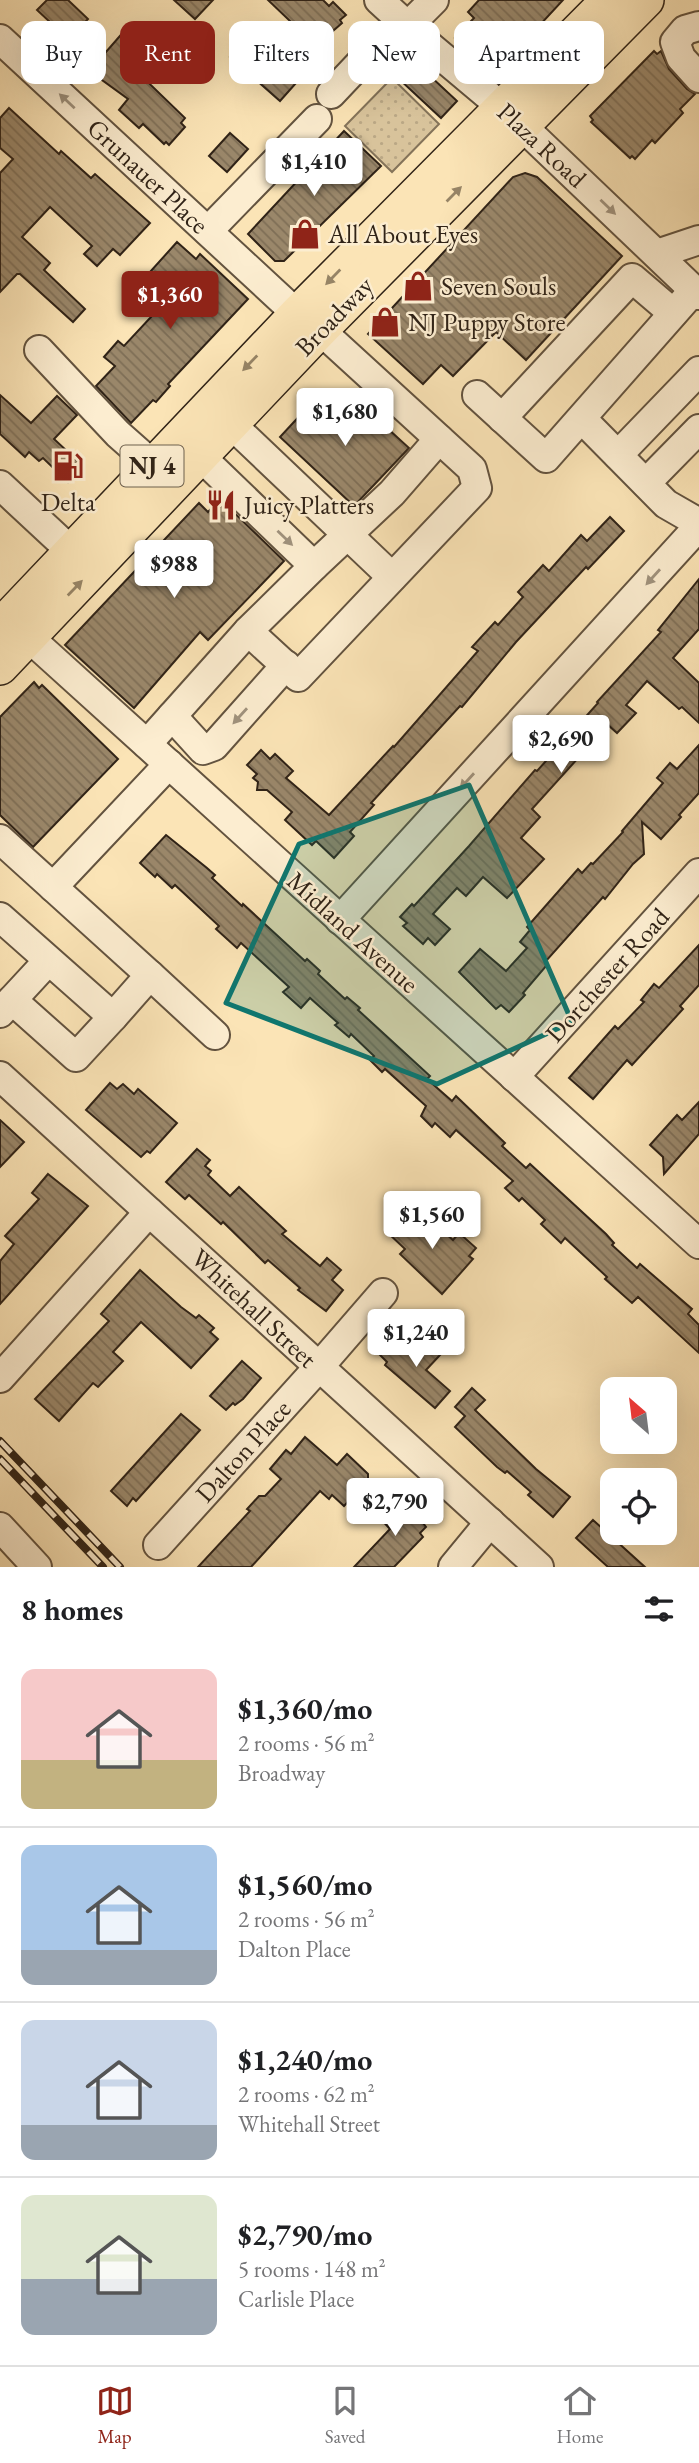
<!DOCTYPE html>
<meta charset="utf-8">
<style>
:root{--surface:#fff;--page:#f2f2f2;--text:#202124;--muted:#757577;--line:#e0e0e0;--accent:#8f2418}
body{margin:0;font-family:"EB Garamond",serif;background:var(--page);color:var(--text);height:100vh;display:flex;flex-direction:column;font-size:26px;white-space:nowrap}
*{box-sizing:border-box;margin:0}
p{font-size:23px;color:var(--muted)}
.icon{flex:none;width:38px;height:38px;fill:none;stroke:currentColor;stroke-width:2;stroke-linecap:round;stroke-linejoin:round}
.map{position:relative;height:1567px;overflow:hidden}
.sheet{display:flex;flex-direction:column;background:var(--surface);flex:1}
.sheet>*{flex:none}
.guide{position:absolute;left:21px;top:21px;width:658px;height:63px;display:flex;gap:14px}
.needle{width:46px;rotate:332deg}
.controls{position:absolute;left:600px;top:1377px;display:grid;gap:14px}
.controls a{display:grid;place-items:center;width:77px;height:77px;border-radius:14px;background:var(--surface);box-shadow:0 7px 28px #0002;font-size:35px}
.price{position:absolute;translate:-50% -60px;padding:0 16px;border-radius:7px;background:#fff;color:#222;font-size:23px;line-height:46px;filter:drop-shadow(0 2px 4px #0008)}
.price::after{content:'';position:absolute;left:50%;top:42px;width:21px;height:16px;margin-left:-10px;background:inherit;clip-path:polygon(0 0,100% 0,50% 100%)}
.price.selected{background:var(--accent);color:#fff}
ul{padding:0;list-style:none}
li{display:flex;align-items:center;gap:21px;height:175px;padding:0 21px}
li+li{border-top:2px solid var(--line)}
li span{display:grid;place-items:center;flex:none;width:196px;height:140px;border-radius:14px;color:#555}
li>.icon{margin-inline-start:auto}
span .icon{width:84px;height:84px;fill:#fffc;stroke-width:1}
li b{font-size:30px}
h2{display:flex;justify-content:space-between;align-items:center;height:84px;padding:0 21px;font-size:30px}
.chip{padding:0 24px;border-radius:14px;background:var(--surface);box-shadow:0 7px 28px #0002;font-size:24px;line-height:63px}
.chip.selected{background:var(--accent);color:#fff}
.tab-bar{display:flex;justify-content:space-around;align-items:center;height:98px;border-top:2px solid var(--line);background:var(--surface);font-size:19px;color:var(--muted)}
.tab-bar a{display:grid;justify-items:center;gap:4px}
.tab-bar .selected{color:var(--accent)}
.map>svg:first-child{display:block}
.grass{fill:url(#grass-dots);stroke:#847359;stroke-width:2}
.building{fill:url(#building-back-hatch);stroke:#302317;stroke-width:2}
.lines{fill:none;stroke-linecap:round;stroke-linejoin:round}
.minor-casing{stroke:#63533f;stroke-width:32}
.major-casing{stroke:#302317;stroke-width:38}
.minor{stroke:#fcedd0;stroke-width:28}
.major{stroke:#fbe4b6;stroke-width:35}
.rail-casing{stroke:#302317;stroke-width:8}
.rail{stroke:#fcedd0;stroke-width:5;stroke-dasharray:16;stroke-linecap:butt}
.oneway{fill:#a0927d}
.oneway2{fill:#968466}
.marked{fill:#0f766e;fill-opacity:0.2;stroke:#0f766e;stroke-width:5;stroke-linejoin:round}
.labels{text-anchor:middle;stroke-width:5;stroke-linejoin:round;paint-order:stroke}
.shield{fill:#fcedd0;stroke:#6d604e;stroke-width:2}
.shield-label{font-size:24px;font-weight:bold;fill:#302317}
.street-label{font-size:26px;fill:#302317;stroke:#fcedd0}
.poi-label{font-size:26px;fill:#302317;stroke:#fcedd0;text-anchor:start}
</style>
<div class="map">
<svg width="699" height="1567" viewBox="0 0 699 1567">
<defs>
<pattern id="grass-dots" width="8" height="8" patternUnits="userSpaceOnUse" patternTransform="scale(1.75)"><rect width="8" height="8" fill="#d8c39b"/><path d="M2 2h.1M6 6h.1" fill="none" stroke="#baa785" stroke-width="1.8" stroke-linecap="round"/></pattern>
<pattern id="building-back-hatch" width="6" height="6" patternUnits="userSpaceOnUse" patternTransform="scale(1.75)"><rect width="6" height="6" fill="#9a876a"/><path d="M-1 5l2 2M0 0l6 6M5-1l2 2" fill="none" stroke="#7e6e56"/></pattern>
</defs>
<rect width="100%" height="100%" fill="#fbe4b6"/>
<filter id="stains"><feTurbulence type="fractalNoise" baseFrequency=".00286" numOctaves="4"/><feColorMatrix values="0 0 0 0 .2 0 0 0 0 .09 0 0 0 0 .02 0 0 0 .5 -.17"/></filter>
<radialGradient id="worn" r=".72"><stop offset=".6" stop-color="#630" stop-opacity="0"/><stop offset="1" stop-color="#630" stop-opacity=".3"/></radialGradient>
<!-- grass -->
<polygon class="grass" points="392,78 439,124 392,172 345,126"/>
<!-- building -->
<g class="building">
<polygon points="47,0 68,0 88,19 56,53 41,38 42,37 40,34 51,23 37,10"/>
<polygon points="174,0 213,0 195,19"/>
<polygon points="268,0 323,0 329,6 333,2 346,15 340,20 342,23 316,46"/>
<polygon points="479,0 563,0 526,40 521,34 489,69 455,38 474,18 468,12"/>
<polygon points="126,29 144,44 128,63 185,118 181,123 185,127 169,145 166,142 164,144 143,124 139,128 119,110 128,99 91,72 92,68"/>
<polygon points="242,42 279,73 299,52 312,65 280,101 230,57"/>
<polygon points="654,51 657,54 661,51 669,69 687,89 695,94 680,109 683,113 655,143 652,140 635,159 632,156 630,158 591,122 593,120 590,116"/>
<polygon points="415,62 457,101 441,118 399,79"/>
<polygon points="9,108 59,154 61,151 91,178 95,174 150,223 120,255 113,249 97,266 84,254 92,246 50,207 22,237 50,263 44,270 85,309 73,322 20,274 17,274 0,292 0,173 13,159 0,148 0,118"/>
<polygon points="344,131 381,166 284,261 275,261 248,234"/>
<polygon points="230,133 248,149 227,172 209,156"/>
<polygon points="525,173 537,177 622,256 526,360 496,332 453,376 441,365 423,384 368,334 513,177"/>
<polygon points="177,242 196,259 200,254 248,299 168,384 170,386 156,402 153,400 131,423 96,386 115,366 104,357 118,341 124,346 151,317 146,312 168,289 150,272"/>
<polygon points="0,395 31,423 57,396 77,415 54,439 83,466 68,482 43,458 39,461 29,452 25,457 0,434"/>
<polygon points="319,395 348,422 363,406 409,448 354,506 280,437"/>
<polygon points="220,499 284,561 208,640 200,632 134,708 65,645 199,503 208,512"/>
<polygon points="610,517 624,531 588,569 586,567 516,642 462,707 460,706 383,790 371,803 374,805 350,832 354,836 334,858 316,841 312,845 285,820 292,812 267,790 257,790 258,782 253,778 257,774 247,765 261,750 270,759 275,754 293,771 286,778 329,815 393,746 394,747 478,651 472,647 495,622 498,625 523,597 518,592 543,565 549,571 581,535 587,541"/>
<polygon points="699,579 699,629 673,658 699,683 699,723 682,707 679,709 647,681 626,705 636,713 617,733 608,725 532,809 540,817 521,838 544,859 507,898 483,877 466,896 457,888 433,914 450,929 435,945 428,938 423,944 403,926 407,923 400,917 412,904 414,906 469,846 535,770 537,771 598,703 597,702 661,632 658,630"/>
<polygon points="34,682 39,688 42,685 118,759 33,847 0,815 0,717"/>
<polygon points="699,745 699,793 679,815 681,817 661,839 642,822 644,854 633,864 605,899 603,897 545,962 547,965 523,993 525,995 509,1012 501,1005 496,1009 459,972 480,949 506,971 527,948 520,942 530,930 527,927 578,869 582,873 591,863 593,864 623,832 622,831 663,783 657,778 670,763 677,769"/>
<polygon points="166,835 207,868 215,875 212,878 242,906 243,904 305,961 307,959 320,971 318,974 345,999 347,997 360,1008 358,1010 430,1076 427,1079 452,1101 456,1096 505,1143 502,1146 526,1168 530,1164 606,1234 614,1243 612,1245 637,1268 640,1264 692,1309 688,1314 699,1325 699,1353 638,1297 632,1303 605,1279 607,1277 565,1238 561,1243 541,1224 545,1220 522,1198 519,1201 505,1188 513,1181 456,1130 450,1137 435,1123 432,1127 421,1116 426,1106 385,1069 382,1072 370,1060 374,1056 351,1034 349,1037 335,1025 338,1023 310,998 301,1008 283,992 289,987 241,943 237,948 216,929 219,926 175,885 172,888 157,874 155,877 140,863"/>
<polygon points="699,945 699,985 680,1006 683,1009 632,1065 627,1060 593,1099 569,1078 615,1026 618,1029 644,1002 641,1000 654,984 659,988"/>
<polygon points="110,1083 117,1089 123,1084 134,1094 138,1089 177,1123 150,1153 147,1151 141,1157 86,1110"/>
<polygon points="699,1102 699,1134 664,1174 663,1157 650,1145 677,1115 682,1120"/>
<polygon points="0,1120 24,1142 0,1167"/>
<polygon points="197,1149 210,1160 205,1166 211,1171 208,1175 230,1196 239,1187 286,1231 282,1234 320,1266 327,1258 341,1270 332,1280 343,1290 326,1311 298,1290 300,1288 268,1260 265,1263 223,1222 221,1224 189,1195 185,1199 166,1182"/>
<polygon points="48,1174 88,1206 0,1304 0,1261 14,1244 5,1236 39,1199 32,1193"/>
<polygon points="409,1210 430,1229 435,1224 453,1240 459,1233 476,1248 469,1256 473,1259 442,1294 400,1254 405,1249 388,1233"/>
<polygon points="140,1270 181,1307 196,1318 199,1315 214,1328 210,1332 218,1339 191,1368 141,1322 113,1352 123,1361 98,1387 93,1383 59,1421 35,1399 109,1321 101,1314"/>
<polygon points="421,1338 440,1355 426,1370 450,1391 435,1408 385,1365 387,1362 380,1355 394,1339 409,1352"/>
<polygon points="242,1361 261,1378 243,1399 235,1405 233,1403 226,1410 210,1396"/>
<polygon points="472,1388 485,1400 475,1410 536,1469 570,1497 553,1517 528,1495 531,1492 507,1471 505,1473 497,1467 455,1427 465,1416 455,1407"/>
<polygon points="181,1414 200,1430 136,1501 133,1498 127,1506 111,1491"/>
<polygon points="305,1437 337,1465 347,1454 368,1474 368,1480 344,1506 332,1495 329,1499 320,1491 251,1567 198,1567 250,1511 247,1509 259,1496 265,1496 281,1479 270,1469 286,1450 291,1454"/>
<polygon points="392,1500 400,1507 402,1504 420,1519 426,1527 420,1533 423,1537 394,1567 354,1567 390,1529 378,1516"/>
<polygon points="593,1520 645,1567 608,1567 587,1548 576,1538"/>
</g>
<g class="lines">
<!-- minor casing -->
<g class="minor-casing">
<g id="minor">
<polyline points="379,0 427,44 502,107 699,295"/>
<polyline points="413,21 434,0"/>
<polyline points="699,26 685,30 675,42 681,58 699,78"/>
<polyline points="0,39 297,314"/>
<polyline points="331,94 401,20"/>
<polyline points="208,231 317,119"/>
<polyline points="657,254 699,240"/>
<polyline points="39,350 118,434 153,465"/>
<polyline points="477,395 546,458 694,290"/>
<polyline points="502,418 632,278 673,313"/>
<polyline points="582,419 666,504 699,523"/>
<polyline points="231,424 392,577"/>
<polyline points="618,455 699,371"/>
<polyline points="200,456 314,566"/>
<polyline points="646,483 699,429"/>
<polyline points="0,485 71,551"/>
<polyline points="14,624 699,1244"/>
<polyline points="248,631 298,677 477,488 472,469 320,330"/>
<polyline points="172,716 203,750 214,746 286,665"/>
<polyline points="147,744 248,631 314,566 392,493 439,439"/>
<polyline points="0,839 150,975 113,1017 0,917"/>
<polyline points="53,887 169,764"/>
<polyline points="340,920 699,526"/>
<polyline points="150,975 215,1035"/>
<polyline points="12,1000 76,1057 113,1017"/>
<polyline points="0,1013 48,961"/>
<polyline points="0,1076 539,1567"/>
<polyline points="514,1077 699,873"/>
<polyline points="0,1378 149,1212"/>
<polyline points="0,1527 37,1567"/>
<polyline points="158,1545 318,1368 383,1293"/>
<polyline points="453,1567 490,1522"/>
</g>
</g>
<!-- major casing -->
<g class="major-casing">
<g id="major">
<polyline points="0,627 297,314 609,0"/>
<polyline points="0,667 320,330 646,0"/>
</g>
</g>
<!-- minor -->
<use href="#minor" class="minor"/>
<!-- major -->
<use href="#major" class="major"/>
<!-- rail casing -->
<g class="rail-casing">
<g id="rail">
<polyline points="0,1441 120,1567"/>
<polyline points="0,1459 103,1567"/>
</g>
</g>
<!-- rail -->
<use href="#rail" class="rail"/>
</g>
<!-- one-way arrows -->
<defs><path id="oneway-solid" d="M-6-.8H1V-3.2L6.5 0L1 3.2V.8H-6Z" transform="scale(1.75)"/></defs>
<g class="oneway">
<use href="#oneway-solid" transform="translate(67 101) rotate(-137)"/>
<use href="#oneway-solid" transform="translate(608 207) rotate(44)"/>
<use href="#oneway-solid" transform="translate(285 538) rotate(44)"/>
<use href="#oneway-solid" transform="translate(653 577) rotate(132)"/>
<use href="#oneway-solid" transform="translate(240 716) rotate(132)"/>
<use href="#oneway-solid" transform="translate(467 781) rotate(132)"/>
</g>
<g class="oneway2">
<use href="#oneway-solid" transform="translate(454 194) rotate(-45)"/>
<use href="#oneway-solid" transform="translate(333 277) rotate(134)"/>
<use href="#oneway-solid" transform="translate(250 363) rotate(134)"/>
<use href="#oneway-solid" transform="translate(75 588) rotate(-46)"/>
</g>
<!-- marked area -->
<path class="marked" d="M469,785L572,1022L437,1084L226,1003L299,844Z"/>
<!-- icons -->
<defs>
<g id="shop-bare" transform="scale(2.415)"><path d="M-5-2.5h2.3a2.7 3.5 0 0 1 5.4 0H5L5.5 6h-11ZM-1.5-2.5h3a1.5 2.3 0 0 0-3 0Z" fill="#8f2418" stroke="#fcedd0" stroke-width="2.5" paint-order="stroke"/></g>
<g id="fuel-bare" transform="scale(2.415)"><path d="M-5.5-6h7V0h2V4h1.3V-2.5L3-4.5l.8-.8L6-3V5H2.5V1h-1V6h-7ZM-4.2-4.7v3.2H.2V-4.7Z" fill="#8f2418" stroke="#fcedd0" stroke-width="2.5" paint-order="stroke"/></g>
<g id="restaurant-bare" transform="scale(2.415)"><path d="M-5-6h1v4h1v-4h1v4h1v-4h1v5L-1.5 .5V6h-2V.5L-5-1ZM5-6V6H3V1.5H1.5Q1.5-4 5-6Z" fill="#8f2418" stroke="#fcedd0" stroke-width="2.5" paint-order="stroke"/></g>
</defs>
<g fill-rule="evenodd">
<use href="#shop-bare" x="305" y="234"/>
<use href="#shop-bare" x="418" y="286"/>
<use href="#shop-bare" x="385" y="322"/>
<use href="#fuel-bare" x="68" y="466"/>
<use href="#restaurant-bare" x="221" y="505"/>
</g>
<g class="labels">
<!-- shield labels -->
<rect class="shield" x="120.5" y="445.5" width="63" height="41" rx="5"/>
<g class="shield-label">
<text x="152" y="474">NJ 4</text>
</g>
<!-- street labels -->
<g class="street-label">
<text transform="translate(542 145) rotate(43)" y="9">Plaza Road</text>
<text transform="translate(148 176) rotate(43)" y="9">Grunauer Place</text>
<text transform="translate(334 316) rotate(-46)" y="9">Broadway</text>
<text transform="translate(353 932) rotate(42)" y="9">Midland Avenue</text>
<text transform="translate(607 975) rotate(-48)" y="9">Dorchester Road</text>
<text transform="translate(254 1308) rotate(43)" y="9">Whitehall Street</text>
<text transform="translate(243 1451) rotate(-48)" y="9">Dalton Place</text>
</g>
<!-- poi labels -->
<g class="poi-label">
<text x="328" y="243">All About Eyes</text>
<text x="441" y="295">Seven Souls</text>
<text x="408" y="331">NJ Puppy Store</text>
<text x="68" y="511" text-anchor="middle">Delta</text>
<text x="244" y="514">Juicy Platters</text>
</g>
</g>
<rect width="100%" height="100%" filter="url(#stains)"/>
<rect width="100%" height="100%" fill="url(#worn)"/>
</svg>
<div class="controls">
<a><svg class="needle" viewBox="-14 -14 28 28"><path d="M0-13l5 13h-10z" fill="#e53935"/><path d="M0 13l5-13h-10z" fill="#757577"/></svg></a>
<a><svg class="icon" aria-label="locate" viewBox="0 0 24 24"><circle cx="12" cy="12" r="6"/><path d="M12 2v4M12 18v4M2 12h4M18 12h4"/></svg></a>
</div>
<b class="price" style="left:314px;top:198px">$1,410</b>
<b class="price selected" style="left:170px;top:331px">$1,360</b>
<b class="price" style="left:345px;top:448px">$1,680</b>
<b class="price" style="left:174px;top:600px">$988</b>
<b class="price" style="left:561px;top:775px">$2,690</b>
<b class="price" style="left:432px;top:1251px">$1,560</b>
<b class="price" style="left:416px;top:1369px">$1,240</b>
<b class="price" style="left:395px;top:1538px">$2,790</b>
<div class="guide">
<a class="chip">Buy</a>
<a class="chip selected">Rent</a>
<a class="chip">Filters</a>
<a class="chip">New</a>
<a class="chip">Apartment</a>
</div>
</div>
<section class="sheet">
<h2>8 homes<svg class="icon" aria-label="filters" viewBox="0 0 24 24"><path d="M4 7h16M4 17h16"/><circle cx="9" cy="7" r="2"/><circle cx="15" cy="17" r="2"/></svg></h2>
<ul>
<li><span style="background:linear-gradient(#f6c9c9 65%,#c2b280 0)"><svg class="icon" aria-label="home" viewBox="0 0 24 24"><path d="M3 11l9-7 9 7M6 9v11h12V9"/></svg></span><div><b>$1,360/mo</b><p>2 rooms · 56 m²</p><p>Broadway</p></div></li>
<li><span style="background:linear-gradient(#a9c7e8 75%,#9aa5b1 0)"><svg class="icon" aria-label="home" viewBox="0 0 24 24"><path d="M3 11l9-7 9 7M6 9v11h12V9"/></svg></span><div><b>$1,560/mo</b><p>2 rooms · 56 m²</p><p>Dalton Place</p></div></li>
<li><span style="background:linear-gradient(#c9d6e8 75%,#9aa5b1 0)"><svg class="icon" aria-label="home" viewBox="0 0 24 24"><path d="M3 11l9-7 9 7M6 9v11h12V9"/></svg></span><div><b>$1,240/mo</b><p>2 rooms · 62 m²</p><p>Whitehall Street</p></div></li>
<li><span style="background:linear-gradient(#dfe7d0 60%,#9aa5b1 0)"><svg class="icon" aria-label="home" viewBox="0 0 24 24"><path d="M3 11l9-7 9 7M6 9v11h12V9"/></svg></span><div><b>$2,790/mo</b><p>5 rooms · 148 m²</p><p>Carlisle Place</p></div></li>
</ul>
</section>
<nav class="tab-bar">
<a class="selected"><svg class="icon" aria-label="map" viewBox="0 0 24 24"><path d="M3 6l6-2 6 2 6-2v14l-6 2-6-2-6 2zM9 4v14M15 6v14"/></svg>Map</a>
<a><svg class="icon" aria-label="saved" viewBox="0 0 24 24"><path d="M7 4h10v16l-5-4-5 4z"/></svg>Saved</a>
<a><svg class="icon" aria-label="home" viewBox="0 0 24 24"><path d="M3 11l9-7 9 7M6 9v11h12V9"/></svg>Home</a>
</nav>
